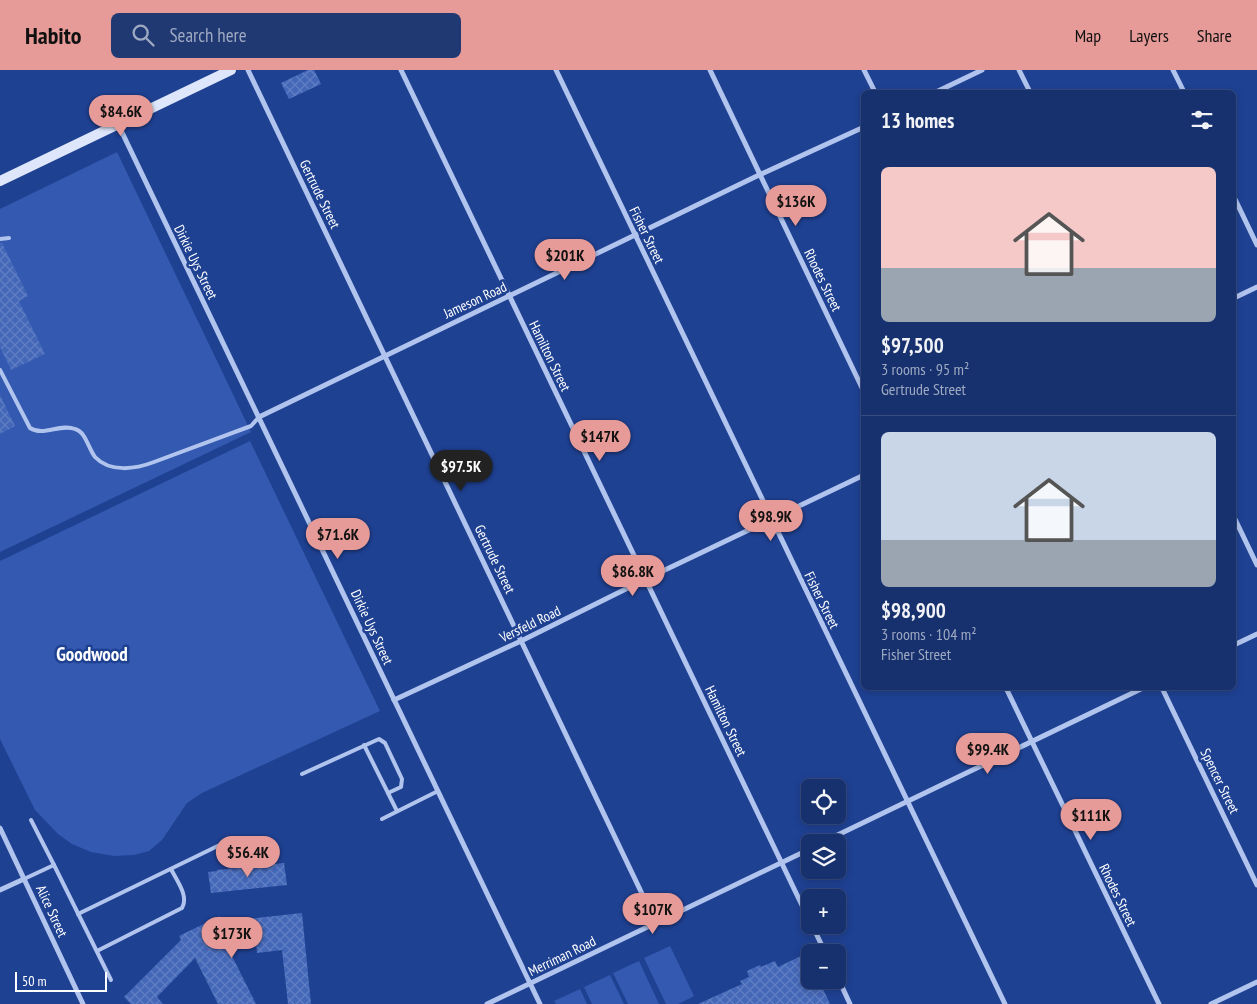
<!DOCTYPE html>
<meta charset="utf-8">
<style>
:root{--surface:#17316e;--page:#203973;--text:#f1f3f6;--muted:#9ea9c2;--line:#364c81;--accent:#e69b98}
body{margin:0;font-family:"PT Sans Narrow",sans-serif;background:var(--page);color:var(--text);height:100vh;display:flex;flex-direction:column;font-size:19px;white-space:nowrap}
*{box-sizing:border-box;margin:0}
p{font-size:16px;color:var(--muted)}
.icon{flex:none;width:28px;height:28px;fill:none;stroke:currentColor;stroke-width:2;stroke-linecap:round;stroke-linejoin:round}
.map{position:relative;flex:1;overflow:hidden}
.drawer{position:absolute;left:861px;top:20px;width:375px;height:600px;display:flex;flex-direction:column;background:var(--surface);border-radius:8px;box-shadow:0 2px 8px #0003,0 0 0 1px var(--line)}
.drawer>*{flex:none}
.fabs{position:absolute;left:801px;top:709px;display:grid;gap:10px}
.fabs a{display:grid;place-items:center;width:45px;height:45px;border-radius:8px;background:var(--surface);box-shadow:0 2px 8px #0003,0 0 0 1px var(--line);font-size:25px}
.scale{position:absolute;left:15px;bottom:12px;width:92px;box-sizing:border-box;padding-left:5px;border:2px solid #fff;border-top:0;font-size:14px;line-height:18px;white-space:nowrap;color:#fff;-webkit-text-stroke:4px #1f4192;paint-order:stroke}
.price{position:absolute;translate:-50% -42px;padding:0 11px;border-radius:18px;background:var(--accent);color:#111;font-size:16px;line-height:32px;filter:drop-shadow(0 1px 2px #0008)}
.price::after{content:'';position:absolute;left:50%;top:30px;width:15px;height:11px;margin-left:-8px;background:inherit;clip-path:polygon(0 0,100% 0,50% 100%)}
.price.current{background:#222;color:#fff}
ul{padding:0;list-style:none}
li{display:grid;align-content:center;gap:10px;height:265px;padding:0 20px}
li+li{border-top:1px solid var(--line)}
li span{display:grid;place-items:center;height:155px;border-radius:8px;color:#555}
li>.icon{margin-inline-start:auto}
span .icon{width:90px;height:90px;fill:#fffc;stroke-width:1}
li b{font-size:21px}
h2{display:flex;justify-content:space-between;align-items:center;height:60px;padding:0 20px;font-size:21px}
header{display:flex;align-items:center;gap:30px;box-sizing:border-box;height:70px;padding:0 25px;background:var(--accent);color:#111}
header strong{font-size:24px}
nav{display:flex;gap:28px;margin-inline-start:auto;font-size:18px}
.search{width:350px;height:45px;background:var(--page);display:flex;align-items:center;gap:12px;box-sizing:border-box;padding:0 18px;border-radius:8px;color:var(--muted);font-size:19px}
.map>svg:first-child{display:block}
.green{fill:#3359b0}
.building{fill:url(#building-cross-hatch)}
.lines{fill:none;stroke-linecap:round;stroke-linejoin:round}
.lane{stroke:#b1c4ee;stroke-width:4}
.street{stroke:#b1c4ee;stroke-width:5}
.secondary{stroke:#dde6fa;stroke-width:10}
.labels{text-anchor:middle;stroke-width:5;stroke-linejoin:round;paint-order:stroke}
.street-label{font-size:14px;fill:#fff;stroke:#1f4192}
.district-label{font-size:19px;font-weight:bold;fill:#fff;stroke:#1f4192}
</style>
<header>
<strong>Habito</strong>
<div class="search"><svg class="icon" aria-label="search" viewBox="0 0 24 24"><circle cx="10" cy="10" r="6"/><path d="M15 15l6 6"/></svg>Search here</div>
<nav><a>Map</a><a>Layers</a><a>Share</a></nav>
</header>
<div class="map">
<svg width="1257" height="934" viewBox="0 0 1257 934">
<defs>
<pattern id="building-cross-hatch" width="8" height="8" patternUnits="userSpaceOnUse" patternTransform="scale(1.25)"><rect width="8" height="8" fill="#4467b8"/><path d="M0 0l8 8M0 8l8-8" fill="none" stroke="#607ec3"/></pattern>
</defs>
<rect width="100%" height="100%" fill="#1f4192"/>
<!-- green -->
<g class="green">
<polygon points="117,82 251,362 0,482 0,139"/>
<polygon points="250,371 380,641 202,723 187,733 162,770 149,781 134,785 114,786 91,782 72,774 58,764 35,740 0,669 0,491"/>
<polygon points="670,876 694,926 678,934 666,934 644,888"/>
<polygon points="639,891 659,934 628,934 613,903"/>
<polygon points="610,905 624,934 592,934 584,917"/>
<polygon points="580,919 587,934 556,934 554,931"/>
</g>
<!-- building -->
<g class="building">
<polygon points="308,0 314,0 321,14 289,29 281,13"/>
<polygon points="0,173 2,173 28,226 19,231 45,284 11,300 0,277"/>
<polygon points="0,325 15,356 0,364"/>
<polygon points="284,793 287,815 211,823 208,802 217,801 217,800"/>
<polygon points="302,843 311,934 288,934 282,880 257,883 256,871 226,874 256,934 218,934 195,888 157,927 163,934 131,934 124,927 181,870 179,866 220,846 220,852"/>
<polygon points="803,885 810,897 810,910 819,910 830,934 698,934 742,914 740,911 749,907 747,901 760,895 761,897 775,891 778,897"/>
</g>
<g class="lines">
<!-- lane -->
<g class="lane">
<polyline points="0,169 9,168"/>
<path d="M0,300L30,358C44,367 60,353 75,359C86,362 88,378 95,387C110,403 136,399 154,392L251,356L259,347"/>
<polyline points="364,675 397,741"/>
<polyline points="302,704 379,669 385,673 402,709 401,717 388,723"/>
<polyline points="382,749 438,721"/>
<polyline points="54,795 111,910"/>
<polyline points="24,809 54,795 31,750"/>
<polyline points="78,844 230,770"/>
<path d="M97,881L182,838C189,826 177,811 171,799"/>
</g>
<!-- street -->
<g class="street">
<polyline points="248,0 656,853"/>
<polyline points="401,0 810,852"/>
<polyline points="556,0 1005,934"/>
<polyline points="710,0 864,322"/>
<polyline points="864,0 875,22"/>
<polyline points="1019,0 1030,22"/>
<polyline points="1173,0 1184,22"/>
<polyline points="936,22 982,0"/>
<polyline points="118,54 540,934"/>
<polyline points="1234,127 1257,175"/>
<polyline points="1234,228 1257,217"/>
<polyline points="259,347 759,105 864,57"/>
<polyline points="1234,447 1257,495"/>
<polyline points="1234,575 1257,564"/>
<polyline points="1006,618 1159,934"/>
<polyline points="1162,618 1257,815"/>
<polyline points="394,630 521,571 646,509 864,405"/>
<polyline points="0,758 83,934"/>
<polyline points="823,772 1143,618"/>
<polyline points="0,820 24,809"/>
<polyline points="812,855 825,882"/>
<polyline points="838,908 850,934"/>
<polyline points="487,934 810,779"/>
<polyline points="1211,934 1257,912"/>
</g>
<!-- secondary -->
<polyline class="secondary" points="0,111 231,0"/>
</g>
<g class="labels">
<!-- street labels -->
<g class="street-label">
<text transform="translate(320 124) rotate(64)" y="5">Gertrude Street</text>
<text transform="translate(647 165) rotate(64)" y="5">Fisher Street</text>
<text transform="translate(196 192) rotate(64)" y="5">Dirkie Uys Street</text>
<text transform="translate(823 210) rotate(64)" y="5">Rhodes Street</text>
<text transform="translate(475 230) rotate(-25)" y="5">Jameson Road</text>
<text transform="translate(550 286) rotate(64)" y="5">Hamilton Street</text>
<text transform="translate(495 489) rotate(64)" y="5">Gertrude Street</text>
<text transform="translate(822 530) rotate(64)" y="5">Fisher Street</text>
<text transform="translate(530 554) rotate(-26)" y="5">Versfeld Road</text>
<text transform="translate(372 557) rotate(65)" y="5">Dirkie Uys Street</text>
<text transform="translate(726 651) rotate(64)" y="5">Hamilton Street</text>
<text transform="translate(1220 711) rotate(64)" y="5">Spencer Street</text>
<text transform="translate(1118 825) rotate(64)" y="5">Rhodes Street</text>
<text transform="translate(52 841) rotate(65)" y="5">Alice Street</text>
<text transform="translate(562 886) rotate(-26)" y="5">Merriman Road</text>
</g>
<!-- district labels -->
<g class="district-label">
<text x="92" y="591">Goodwood</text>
</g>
</g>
</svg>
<div class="fabs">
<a><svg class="icon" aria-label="locate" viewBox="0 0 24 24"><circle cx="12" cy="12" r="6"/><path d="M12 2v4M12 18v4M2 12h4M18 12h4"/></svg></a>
<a><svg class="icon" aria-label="layers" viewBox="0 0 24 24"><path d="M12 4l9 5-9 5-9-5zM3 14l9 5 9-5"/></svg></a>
<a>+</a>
<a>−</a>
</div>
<div class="scale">50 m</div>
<b class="price" style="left:121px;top:67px">$84.6K</b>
<b class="price" style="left:796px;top:157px">$136K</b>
<b class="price" style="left:565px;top:211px">$201K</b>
<b class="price" style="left:600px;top:392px">$147K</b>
<b class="price current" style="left:461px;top:422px">$97.5K</b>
<b class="price" style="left:771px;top:472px">$98.9K</b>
<b class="price" style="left:338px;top:490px">$71.6K</b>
<b class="price" style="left:633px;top:527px">$86.8K</b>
<b class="price" style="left:988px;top:705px">$99.4K</b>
<b class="price" style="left:1091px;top:771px">$111K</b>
<b class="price" style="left:248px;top:808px">$56.4K</b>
<b class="price" style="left:653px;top:865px">$107K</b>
<b class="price" style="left:232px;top:889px">$173K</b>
<section class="drawer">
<h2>13 homes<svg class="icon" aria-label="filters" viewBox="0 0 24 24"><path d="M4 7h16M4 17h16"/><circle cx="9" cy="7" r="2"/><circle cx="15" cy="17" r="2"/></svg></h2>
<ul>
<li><span style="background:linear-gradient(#f6c9c9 65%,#9aa5b1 0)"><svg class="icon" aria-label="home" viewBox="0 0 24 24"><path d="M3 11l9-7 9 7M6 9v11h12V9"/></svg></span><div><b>$97,500</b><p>3 rooms · 95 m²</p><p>Gertrude Street</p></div></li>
<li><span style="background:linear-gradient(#c9d6e8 70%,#9aa5b1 0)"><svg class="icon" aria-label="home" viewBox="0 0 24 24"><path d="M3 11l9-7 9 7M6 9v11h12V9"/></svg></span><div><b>$98,900</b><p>3 rooms · 104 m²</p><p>Fisher Street</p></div></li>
</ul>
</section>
</div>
